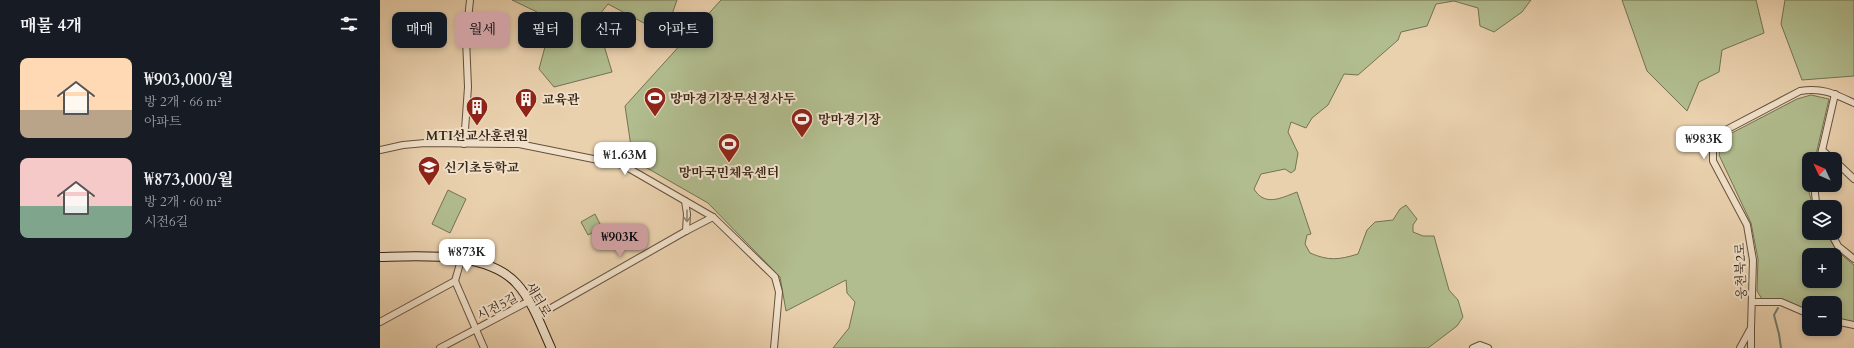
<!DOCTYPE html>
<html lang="ko">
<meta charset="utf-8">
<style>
:root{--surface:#171b24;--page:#20242c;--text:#f1f3f6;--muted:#9ea1a6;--accent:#c59692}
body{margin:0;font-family:Cardo,"Noto Serif KR",serif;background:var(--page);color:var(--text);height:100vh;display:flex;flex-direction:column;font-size:15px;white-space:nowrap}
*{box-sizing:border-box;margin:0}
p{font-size:13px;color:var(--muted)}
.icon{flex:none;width:22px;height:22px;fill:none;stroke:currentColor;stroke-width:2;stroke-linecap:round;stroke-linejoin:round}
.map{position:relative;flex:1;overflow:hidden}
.panel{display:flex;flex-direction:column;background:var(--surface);width:380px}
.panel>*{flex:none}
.guide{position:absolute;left:12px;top:12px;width:380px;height:36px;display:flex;gap:8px}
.needle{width:26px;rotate:314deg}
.buttons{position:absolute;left:1422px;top:152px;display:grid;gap:8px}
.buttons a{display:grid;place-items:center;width:40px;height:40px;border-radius:8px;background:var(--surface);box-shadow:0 2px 6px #0003;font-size:20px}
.price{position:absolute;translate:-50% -34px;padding:0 9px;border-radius:8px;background:#fff;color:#222;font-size:13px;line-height:26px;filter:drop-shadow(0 1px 2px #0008)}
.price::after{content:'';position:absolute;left:50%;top:24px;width:12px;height:9px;margin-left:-6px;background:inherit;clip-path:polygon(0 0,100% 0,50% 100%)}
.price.on{background:var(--accent);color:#111}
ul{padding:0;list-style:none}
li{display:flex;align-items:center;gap:12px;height:100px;padding:0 20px}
li span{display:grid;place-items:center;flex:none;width:112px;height:80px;border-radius:8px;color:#555}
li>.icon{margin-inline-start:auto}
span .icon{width:48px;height:48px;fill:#fffc;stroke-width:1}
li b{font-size:17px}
h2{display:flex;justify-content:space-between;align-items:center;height:48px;padding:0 20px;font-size:17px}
.pill{padding:0 14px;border-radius:8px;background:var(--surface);box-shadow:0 2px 6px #0003;font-size:14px;line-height:36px}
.pill.on{background:var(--accent);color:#111}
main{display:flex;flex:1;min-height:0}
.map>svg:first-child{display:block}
.green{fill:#b1bd8f;stroke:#747253;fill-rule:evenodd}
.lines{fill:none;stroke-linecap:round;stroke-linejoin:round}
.stream{stroke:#717d71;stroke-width:2}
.street-casing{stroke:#64513d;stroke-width:8}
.secondary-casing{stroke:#372617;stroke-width:10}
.street{stroke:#f1e1ca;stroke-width:6}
.secondary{stroke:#f1e1ca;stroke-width:8}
.oneway{stroke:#948470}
.labels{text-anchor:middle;stroke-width:4;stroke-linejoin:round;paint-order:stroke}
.poi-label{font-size:13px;font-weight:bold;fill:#372617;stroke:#f1e1ca;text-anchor:start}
.street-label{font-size:13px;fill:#372617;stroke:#f1e1ca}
</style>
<main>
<section class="panel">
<h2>매물 4개<svg class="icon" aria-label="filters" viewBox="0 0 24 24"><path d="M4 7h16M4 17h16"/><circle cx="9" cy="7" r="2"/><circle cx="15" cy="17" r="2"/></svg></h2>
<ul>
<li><span style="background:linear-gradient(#ffd9b3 65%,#b9a48a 0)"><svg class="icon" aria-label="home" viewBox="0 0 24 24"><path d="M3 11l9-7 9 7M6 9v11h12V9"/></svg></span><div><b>₩903,000/월</b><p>방 2개 · 66 m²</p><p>아파트</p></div></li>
<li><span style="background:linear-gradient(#f6c9c9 60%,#7fa58c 0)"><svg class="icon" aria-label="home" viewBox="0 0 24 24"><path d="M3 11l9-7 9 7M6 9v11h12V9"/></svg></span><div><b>₩873,000/월</b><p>방 2개 · 60 m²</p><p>시전6길</p></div></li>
</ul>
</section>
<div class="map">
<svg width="1474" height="348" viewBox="0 0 1474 348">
<rect width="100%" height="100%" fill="#ead1ae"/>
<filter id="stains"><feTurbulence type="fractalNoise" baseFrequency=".005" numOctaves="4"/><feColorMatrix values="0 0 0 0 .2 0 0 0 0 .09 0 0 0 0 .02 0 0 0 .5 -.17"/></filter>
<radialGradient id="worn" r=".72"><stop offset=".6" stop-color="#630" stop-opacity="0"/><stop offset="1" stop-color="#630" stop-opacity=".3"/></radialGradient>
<!-- green -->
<g class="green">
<polygon points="132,0 297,0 291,17 275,29 228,4 216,19 232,72 174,87 159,69 169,32 157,12"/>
<path d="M341,0H1151L1142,12L1114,32L1100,26L1098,8L1074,1L1056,4L1047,26L1021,32L1018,40L978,75L964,74L948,105L932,118L926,128L911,122L908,132L918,153L915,170L911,173L905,169L881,174L874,189C885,207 901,198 917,192L931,234L927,235L925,244L930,253C949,261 958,260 978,254L987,230L995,222L1013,220L1020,209L1026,205L1037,219L1033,225V232L1043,236H1054L1069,290L1078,300L1083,317L1077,326L1048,348H453L469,328L475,302L467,293L466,280L406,311L400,277L328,203L253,160L245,106Z"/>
<polygon points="1242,0 1376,0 1384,33 1342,50 1339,72 1319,82 1307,111 1267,71"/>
<polygon points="1405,0 1474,0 1474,76 1422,80 1401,24"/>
<path d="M1431,95L1449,99L1435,159H1429V192L1433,207H1429V233H1446L1457,251L1474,265V322L1455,319V303H1429V312L1400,299H1382L1377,291L1378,259L1371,223L1339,155L1342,142L1348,135L1417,99ZM1429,255H1455V281H1429Z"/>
<polygon points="68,190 86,199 70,233 52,224"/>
<polygon points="215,214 222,228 208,235 201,222"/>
</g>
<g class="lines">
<!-- stream -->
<polyline class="stream" points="1398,308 1394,315 1399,334 1401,348"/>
<!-- street casing -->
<g class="street-casing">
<g id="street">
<polyline points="84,144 88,87 86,39 90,0"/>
<polyline points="0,150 23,145 45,143 139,144 243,165 333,217 395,277 399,292 394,348"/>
<polyline points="1442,150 1452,159"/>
<polyline points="1440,159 1455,94"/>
<polyline points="1455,161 1474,179"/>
<polyline points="1434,185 1436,202 1438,207"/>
<polyline points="305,201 307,214 306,231"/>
<polyline points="1451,233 1458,246 1474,259"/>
<polyline points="75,281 104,348"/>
<polyline points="1372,302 1401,302 1429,314"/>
<polyline points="157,316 306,231 333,217"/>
<polyline points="1455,321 1474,325"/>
<polyline points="0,322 75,281 81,260"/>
<polyline points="1371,330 1371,348"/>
<polyline points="60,348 149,301"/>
<polyline points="1093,348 1100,345 1108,348"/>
<path d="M1360,348L1371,328L1373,260L1367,225L1333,161V145L1336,139L1344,131L1420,91C1442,87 1455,94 1474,103"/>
</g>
</g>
<!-- secondary casing -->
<g class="secondary-casing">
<path id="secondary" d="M0,257C40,256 108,251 137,284C153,302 161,326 171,348"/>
</g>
<!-- street -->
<use href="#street" class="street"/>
<!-- secondary -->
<use href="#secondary" class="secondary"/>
</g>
<!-- one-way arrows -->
<defs><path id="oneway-shaft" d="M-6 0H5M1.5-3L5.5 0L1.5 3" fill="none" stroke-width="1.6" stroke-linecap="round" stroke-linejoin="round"/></defs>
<use class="oneway" href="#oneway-shaft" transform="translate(307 216) rotate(90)"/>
<!-- icons -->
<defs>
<g id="stadium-pin" transform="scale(1.15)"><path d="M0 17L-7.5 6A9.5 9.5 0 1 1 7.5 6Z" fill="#8f2418" stroke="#f1e1ca"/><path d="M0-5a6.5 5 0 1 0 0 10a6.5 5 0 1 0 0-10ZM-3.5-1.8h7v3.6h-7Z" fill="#fff"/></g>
<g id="building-pin" transform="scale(1.15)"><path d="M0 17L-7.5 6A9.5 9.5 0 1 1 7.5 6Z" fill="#8f2418" stroke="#f1e1ca"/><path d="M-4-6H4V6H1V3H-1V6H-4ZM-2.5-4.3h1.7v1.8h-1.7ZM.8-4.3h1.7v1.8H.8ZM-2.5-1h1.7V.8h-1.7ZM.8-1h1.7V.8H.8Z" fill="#fff"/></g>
<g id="school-pin" transform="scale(1.15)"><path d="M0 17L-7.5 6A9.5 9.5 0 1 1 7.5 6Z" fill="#8f2418" stroke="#f1e1ca"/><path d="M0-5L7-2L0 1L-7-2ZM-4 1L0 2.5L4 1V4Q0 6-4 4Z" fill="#fff"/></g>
</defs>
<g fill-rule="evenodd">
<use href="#stadium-pin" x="275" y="98"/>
<use href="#building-pin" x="146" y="99"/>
<use href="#building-pin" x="97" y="107"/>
<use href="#stadium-pin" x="422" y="119"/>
<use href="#stadium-pin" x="349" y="144"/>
<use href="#school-pin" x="49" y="167"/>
</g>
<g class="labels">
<!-- poi labels -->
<g class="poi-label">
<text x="290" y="103">망마경기장무선정사두</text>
<text x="162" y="104">교육관</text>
<text x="438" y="124">망마경기장</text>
<text x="97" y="140" text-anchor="middle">MTI선교사훈련원</text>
<text x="64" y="172">신기초등학교</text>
<text x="349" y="177" text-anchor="middle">망마국민체육센터</text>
</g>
<!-- street labels -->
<g class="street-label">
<text transform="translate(1360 271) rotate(-92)" y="5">웅천북2로</text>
<text transform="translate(159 299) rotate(60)" y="5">새터로</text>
<text transform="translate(117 306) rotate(-28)" y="5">시전5길</text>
</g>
</g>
<rect width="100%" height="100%" filter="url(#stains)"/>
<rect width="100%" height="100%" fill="url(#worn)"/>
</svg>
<div class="buttons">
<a><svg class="needle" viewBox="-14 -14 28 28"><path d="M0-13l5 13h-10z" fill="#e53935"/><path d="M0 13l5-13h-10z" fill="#9ea1a6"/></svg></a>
<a><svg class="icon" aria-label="layers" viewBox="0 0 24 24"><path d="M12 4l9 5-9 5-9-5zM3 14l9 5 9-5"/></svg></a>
<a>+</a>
<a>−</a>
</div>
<b class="price" style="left:1324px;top:160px">₩983K</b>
<b class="price" style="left:245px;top:176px">₩1.63M</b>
<b class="price on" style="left:240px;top:258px">₩903K</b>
<b class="price" style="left:87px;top:273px">₩873K</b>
<div class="guide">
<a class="pill">매매</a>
<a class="pill on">월세</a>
<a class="pill">필터</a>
<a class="pill">신규</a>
<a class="pill">아파트</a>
</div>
</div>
</main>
